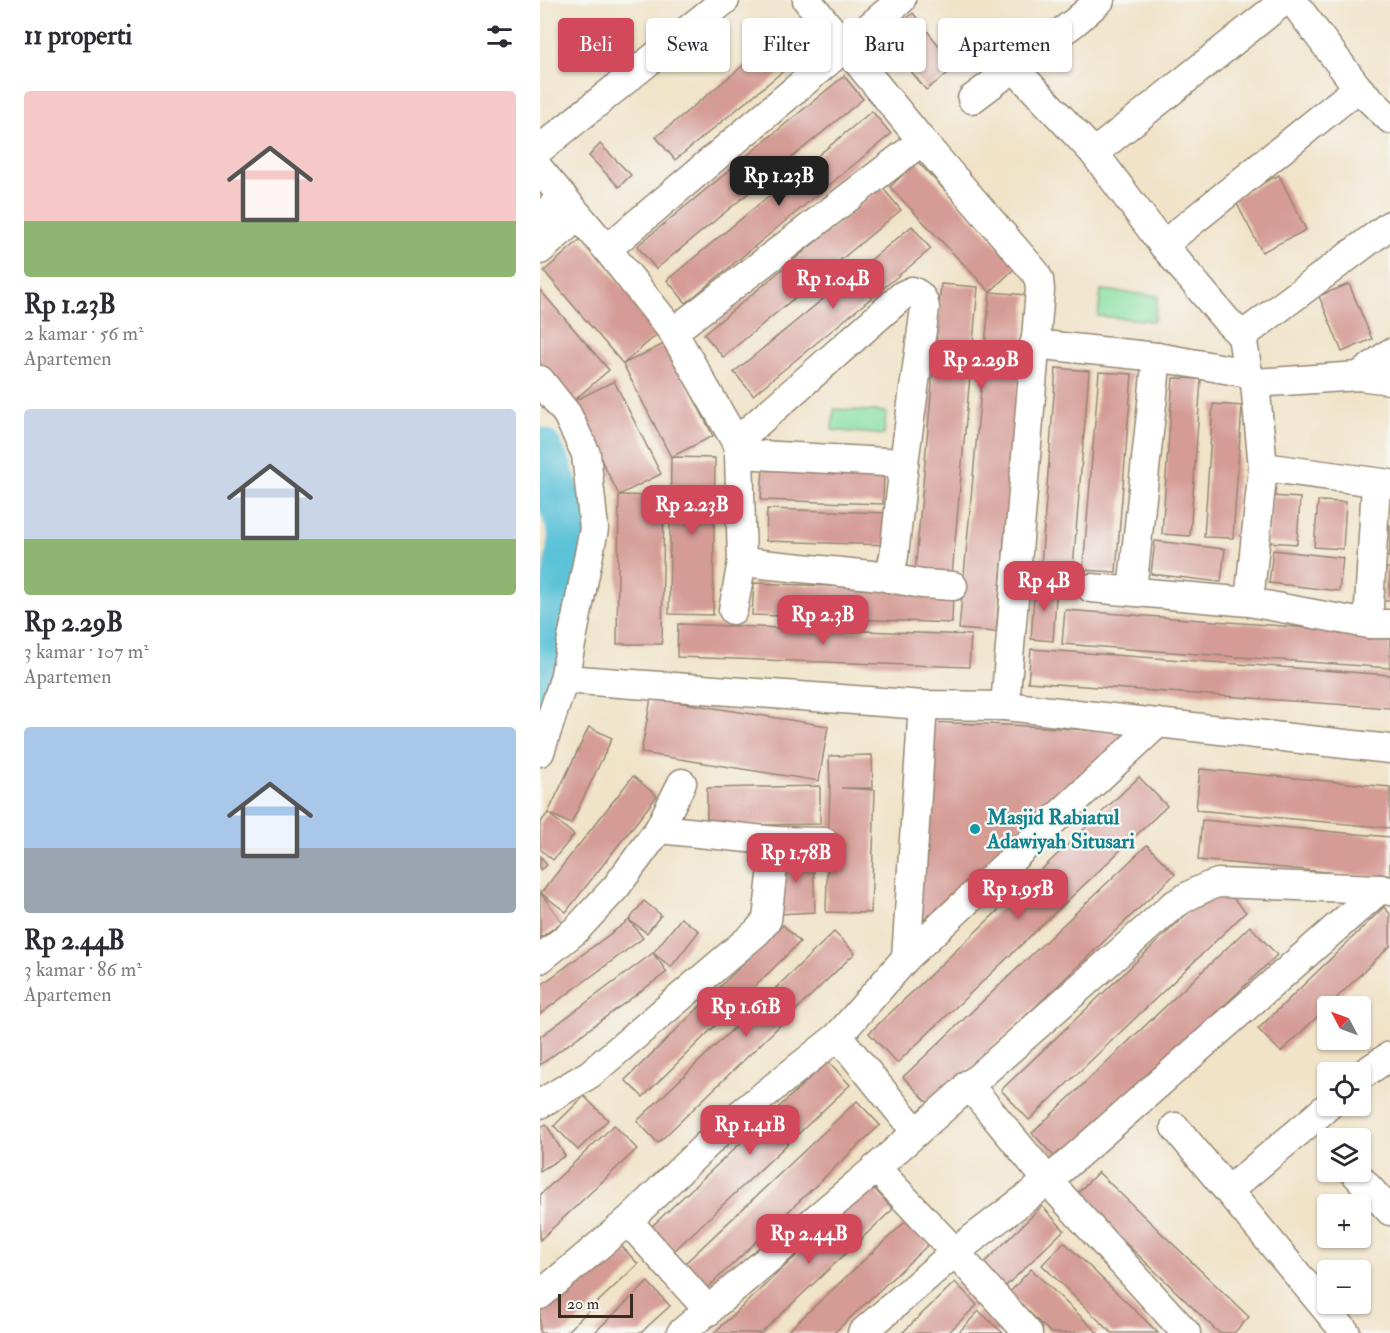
<!DOCTYPE html>
<html lang="id">
<meta charset="utf-8">
<style>
:root{--surface:#fff;--page:#f7f7f7;--text:#2b2b33;--muted:#7c7c81;--accent:#d1495b}
body{margin:0;font-family:"IM FELL Double Pica",serif;background:var(--page);color:var(--text);height:100vh;display:flex;flex-direction:column;font-size:22px;white-space:nowrap}
*{box-sizing:border-box;margin:0}
p{font-size:20px;color:var(--muted)}
.icon{flex:none;width:33px;height:33px;fill:none;stroke:currentColor;stroke-width:2;stroke-linecap:round;stroke-linejoin:round}
.map{position:relative;flex:1;overflow:hidden}
.drawer{display:flex;flex-direction:column;background:var(--surface);width:540px}
.drawer>*{flex:none}
.banner{position:absolute;left:18px;top:18px;width:570px;height:54px;display:flex;gap:12px}
.needle{width:39px;rotate:311deg}
.controls{position:absolute;left:777px;top:996px;display:grid;gap:12px}
.controls a{display:grid;place-items:center;width:54px;height:54px;border-radius:6px;background:var(--surface);box-shadow:0 2px 4px #0004;font-size:30px}
.scale{position:absolute;left:18px;bottom:15px;width:75px;box-sizing:border-box;padding-left:6px;border:3px solid #3b2a1e;border-top:0;font-size:16px;line-height:21px;white-space:nowrap;color:#3b2a1e;-webkit-text-stroke:4px #f6f6f2;paint-order:stroke}
.price{position:absolute;translate:-50% -51px;padding:0 14px;border-radius:12px;background:var(--accent);color:#fff;font-size:20px;line-height:39px;filter:drop-shadow(0 2px 3px #0008)}
.price::after{content:'';position:absolute;left:50%;top:36px;width:18px;height:14px;margin-left:-9px;background:inherit;clip-path:polygon(0 0,100% 0,50% 100%)}
.price.current{background:#222;color:#fff}
ul{padding:0;list-style:none}
li{display:grid;align-content:center;gap:12px;height:318px;padding:0 24px}
li span{display:grid;place-items:center;height:186px;border-radius:6px;color:#555}
li>.icon{margin-inline-start:auto}
span .icon{width:108px;height:108px;fill:#fffc;stroke-width:1}
li b{font-size:26px}
h2{display:flex;justify-content:space-between;align-items:center;height:72px;padding:0 24px;font-size:26px}
.chip{padding:0 21px;border-radius:6px;background:var(--surface);box-shadow:0 2px 4px #0004;font-size:21px;line-height:54px}
.chip.current{background:var(--accent);color:#fff}
main{display:flex;flex:1;min-height:0}
.map>svg:first-child{display:block}
.pitch{fill:#8ce1a3;stroke:#648660;stroke-width:1.5}
.lines{fill:none;stroke-linecap:round;stroke-linejoin:round}
.river{stroke:#5bc2d8;stroke-width:45}
.building{fill:#d59b95}
.minor-casing{stroke:#968673;stroke-width:31}
.minor{stroke:#fff;stroke-width:28}
.culture-dot{fill:#0f9aa8;stroke:#f6f6f2;stroke-width:2}
.labels{text-anchor:middle;stroke-width:5;stroke-linejoin:round;paint-order:stroke}
.culture-label{font-size:21px;font-weight:bold;fill:#0d838f;stroke:#f6f6f2;text-anchor:start}
</style>
<main>
<section class="drawer">
<h2>11 properti<svg class="icon" aria-label="filters" viewBox="0 0 24 24"><path d="M4 7h16M4 17h16"/><circle cx="9" cy="7" r="2"/><circle cx="15" cy="17" r="2"/></svg></h2>
<ul>
<li><span style="background:linear-gradient(#f6c9c9 70%,#8fb573 0)"><svg class="icon" aria-label="home" viewBox="0 0 24 24"><path d="M3 11l9-7 9 7M6 9v11h12V9"/></svg></span><div><b>Rp 1.23B</b><p>2 kamar · 56 m²</p><p>Apartemen</p></div></li>
<li><span style="background:linear-gradient(#c9d6e8 70%,#8fb573 0)"><svg class="icon" aria-label="home" viewBox="0 0 24 24"><path d="M3 11l9-7 9 7M6 9v11h12V9"/></svg></span><div><b>Rp 2.29B</b><p>3 kamar · 107 m²</p><p>Apartemen</p></div></li>
<li><span style="background:linear-gradient(#a9c7e8 65%,#9aa5b1 0)"><svg class="icon" aria-label="home" viewBox="0 0 24 24"><path d="M3 11l9-7 9 7M6 9v11h12V9"/></svg></span><div><b>Rp 2.44B</b><p>3 kamar · 86 m²</p><p>Apartemen</p></div></li>
</ul>
</section>
<div class="map">
<svg width="850" height="1333" viewBox="0 0 850 1333">
<rect width="100%" height="100%" fill="#f6f6f2"/>
<filter id="ink" filterUnits="userSpaceOnUse"><feTurbulence type="fractalNoise" baseFrequency=".0167" numOctaves="2"/><feDisplacementMap in="SourceGraphic" scale="12" xChannelSelector="R" yChannelSelector="G"/><feConvolveMatrix kernelMatrix="1 2 1 2 8 2 1 2 1" color-interpolation-filters="sRGB"/></filter>
<filter id="wash" filterUnits="userSpaceOnUse"><feTurbulence type="fractalNoise" baseFrequency=".008" numOctaves="4" result="noise"/><feDisplacementMap in="SourceGraphic" scale="24" xChannelSelector="R" yChannelSelector="G"/><feGaussianBlur stdDeviation="1.35" result="paint"/><feColorMatrix in="noise" values="0 0 0 0 0 0 0 0 0 0 0 0 0 0 0 0 0 1.4 0 .05"/><feComposite in="paint" operator="in"/></filter>
<g filter="url(#wash)">
<rect width="100%" height="100%" fill="#f0e3c8"/>
<!-- pitch -->
<g class="pitch">
<polygon points="561,290 618,296 614,321 558,316"/>
<polygon points="294,409 346,412 344,435 292,430"/>
</g>
<g class="lines">
<!-- river -->
<polyline class="river" points="0,450 10,470 31,533 15,651 0,681"/>
</g>
<g id="blocks">
<!-- building -->
<g class="building">
<polygon points="373,13 416,67 386,90 344,37"/>
<polygon points="261,18 280,41 135,160 116,137"/>
<polygon points="304,76 323,99 116,269 97,246"/>
<polygon points="332,111 351,134 146,303 127,280"/>
<polygon points="60,144 91,175 79,187 49,156"/>
<polygon points="377,161 477,266 450,292 487,295 456,632 419,629 450,292 350,187"/>
<polygon points="739,175 766,230 722,252 694,198"/>
<polygon points="342,187 361,210 183,357 164,334"/>
<polygon points="372,226 391,249 213,395 194,372"/>
<polygon points="41,239 121,331 83,364 126,343 173,436 131,457 83,364 4,271"/>
<polygon points="401,284 438,287 412,575 375,572"/>
<polygon points="809,284 832,339 802,352 779,296"/>
<polygon points="0,290 69,370 32,402 0,365"/>
<polygon points="516,368 549,371 533,569 501,566"/>
<polygon points="559,372 592,374 576,572 543,570"/>
<polygon points="633,378 661,379 650,536 622,534"/>
<polygon points="74,381 121,474 79,495 32,402"/>
<polygon points="673,404 702,406 693,538 664,537"/>
<polygon points="131,457 175,458 173,615 129,614"/>
<polygon points="223,468 344,472 343,504 221,500"/>
<polygon points="79,495 124,496 122,644 77,644"/>
<polygon points="732,496 760,498 757,544 728,542"/>
<polygon points="778,501 806,502 803,549 774,547"/>
<polygon points="227,509 349,513 348,545 226,541"/>
<polygon points="848,525 850,525 850,557 846,556"/>
<polygon points="615,541 685,549 681,582 611,574"/>
<polygon points="733,550 803,558 799,591 729,583"/>
<polygon points="846,568 850,568 850,601 842,601"/>
<polygon points="214,583 413,591 412,623 212,615"/>
<polygon points="495,583 517,584 513,641 491,639"/>
<polygon points="525,610 850,634 850,668 522,644"/>
<polygon points="138,624 431,635 429,667 137,657"/>
<polygon points="491,649 850,675 850,708 488,682"/>
<polygon points="111,698 288,726 279,781 101,753"/>
<polygon points="384,722 468,725 598,733 378,925"/>
<polygon points="49,727 72,738 31,824 8,813"/>
<polygon points="332,755 333,788 301,788 335,790 331,913 286,912 290,789 289,756"/>
<polygon points="660,769 850,787 850,828 656,810"/>
<polygon points="93,776 117,796 26,912 1,893"/>
<polygon points="599,777 627,806 357,1063 329,1033"/>
<polygon points="280,786 280,824 167,826 167,788"/>
<polygon points="8,813 34,835 13,860 0,849 0,823"/>
<polygon points="662,820 850,837 850,878 658,860"/>
<polygon points="607,845 635,874 391,1106 363,1077"/>
<polygon points="273,855 275,912 239,914 237,856"/>
<polygon points="0,856 7,865 0,870"/>
<polygon points="679,883 706,912 489,1120 461,1090"/>
<polygon points="0,892 22,922 0,938"/>
<polygon points="104,901 121,915 107,933 89,920"/>
<polygon points="844,907 850,914 850,946 741,1052 718,1029"/>
<polygon points="141,918 159,931 131,967 113,953"/>
<polygon points="89,920 103,938 0,1014 0,986"/>
<polygon points="243,925 260,942 103,1097 85,1080"/>
<polygon points="710,926 737,955 520,1162 492,1133"/>
<polygon points="294,932 315,953 118,1143 97,1121"/>
<polygon points="113,953 127,972 0,1065 0,1037"/>
<polygon points="288,1061 310,1085 134,1251 111,1227"/>
<polygon points="44,1096 68,1120 38,1150 14,1126"/>
<polygon points="317,1101 340,1125 164,1291 141,1267"/>
<polygon points="6,1124 25,1156 0,1171 0,1128"/>
<polygon points="74,1125 97,1149 0,1240 0,1195"/>
<polygon points="558,1172 709,1317 694,1333 679,1333 536,1195"/>
<polygon points="331,1185 353,1209 221,1333 174,1333"/>
<polygon points="502,1206 524,1230 465,1287 443,1264"/>
<polygon points="367,1220 389,1244 294,1333 246,1333"/>
<polygon points="76,1240 98,1264 25,1333 0,1333 0,1311"/>
<polygon points="524,1242 604,1319 618,1333 572,1333 550,1312 502,1265"/>
<polygon points="491,1269 558,1333 511,1333 469,1293"/>
<polygon points="108,1282 130,1306 108,1326 101,1333 54,1333"/>
<polygon points="415,1282 437,1305 408,1333 362,1333"/>
<polygon points="439,1311 455,1326 463,1333 418,1333"/>
</g>
</g>
</g>
<g filter="url(#ink)">
<use href="#blocks" fill-opacity="0" stroke="#968673" stroke-width="1.5"/>
<g class="lines">
<!-- minor casing -->
<g class="minor-casing">
<g id="minor">
<polyline points="267,0 382,141 495,272 499,280 500,290 465,706"/>
<polyline points="752,0 818,88 850,119"/>
<polyline points="474,68 554,153 623,245 687,321 702,336 708,373"/>
<polyline points="432,99 535,22 560,0"/>
<polyline points="0,149 185,0"/>
<polyline points="554,153 745,0"/>
<polyline points="0,170 67,249 133,332 196,442 199,454 202,562 193,610"/>
<polyline points="0,217 23,197"/>
<polyline points="623,245 818,88"/>
<polyline points="67,249 361,0"/>
<polyline points="0,250 38,216"/>
<polyline points="133,332 382,141"/>
<polyline points="702,336 850,225"/>
<polyline points="494,344 617,357 708,373 715,383 723,467 850,484"/>
<polyline points="819,376 850,353"/>
<polyline points="0,380 27,414 46,454 54,529 24,679 0,752"/>
<polyline points="715,383 819,376 850,380"/>
<path d="M196,442L363,295L372,291C380,294 384,299 385,308L364,463L354,556L349,578L341,576L202,562"/>
<polyline points="199,454 364,463"/>
<polyline points="349,578 382,584 413,586"/>
<polyline points="551,588 709,602 828,624 850,624"/>
<polyline points="592,591 617,357"/>
<polyline points="709,602 723,467"/>
<polyline points="828,624 836,483"/>
<polyline points="24,679 383,705 465,706 850,749"/>
<polyline points="119,829 236,841 284,842"/>
<polyline points="366,958 383,705"/>
<polyline points="0,959 36,930 76,887 119,829 142,783"/>
<polyline points="298,1036 376,1132"/>
<polyline points="820,1076 850,1056"/>
<polyline points="0,1104 50,1074 217,932 227,920 236,841"/>
<polyline points="635,1127 806,1333"/>
<polyline points="336,1168 415,1252 488,1333"/>
<polyline points="814,1172 850,1211"/>
<polyline points="689,1190 770,1122 788,1106"/>
<polyline points="88,1221 169,1311"/>
<polyline points="0,1295 88,1221 189,1123 298,1036 366,958 618,723"/>
<path d="M141,1333L336,1168L632,906C647,896 661,888 678,883L840,889L850,891"/>
<polyline points="322,1333 415,1252 508,1181 428,1084"/>
<polyline points="646,1333 508,1181 840,889"/>
</g>
</g>
<!-- minor -->
<use href="#minor" class="minor"/>
</g>
</g>
<!-- markers -->
<circle class="culture-dot" cx="435" cy="829" r="6"/>
<g class="labels">
<!-- culture labels -->
<g class="culture-label">
<text x="447" y="824">Masjid Rabiatul<tspan x="447" dy="24">Adawiyah Situsari</tspan></text>
</g>
</g>
</svg>
<div class="controls">
<a><svg class="needle" viewBox="-14 -14 28 28"><path d="M0-13l5 13h-10z" fill="#e53935"/><path d="M0 13l5-13h-10z" fill="#7c7c81"/></svg></a>
<a><svg class="icon" aria-label="locate" viewBox="0 0 24 24"><circle cx="12" cy="12" r="6"/><path d="M12 2v4M12 18v4M2 12h4M18 12h4"/></svg></a>
<a><svg class="icon" aria-label="layers" viewBox="0 0 24 24"><path d="M12 4l9 5-9 5-9-5zM3 14l9 5 9-5"/></svg></a>
<a>+</a>
<a>−</a>
</div>
<div class="scale">20 m</div>
<b class="price current" style="left:239px;top:207px">Rp 1.23B</b>
<b class="price" style="left:293px;top:310px">Rp 1.04B</b>
<b class="price" style="left:441px;top:391px">Rp 2.29B</b>
<b class="price" style="left:152px;top:536px">Rp 2.23B</b>
<b class="price" style="left:504px;top:612px">Rp 4B</b>
<b class="price" style="left:283px;top:646px">Rp 2.3B</b>
<b class="price" style="left:256px;top:884px">Rp 1.78B</b>
<b class="price" style="left:478px;top:920px">Rp 1.95B</b>
<b class="price" style="left:206px;top:1038px">Rp 1.61B</b>
<b class="price" style="left:210px;top:1156px">Rp 1.41B</b>
<b class="price" style="left:269px;top:1265px">Rp 2.44B</b>
<div class="banner">
<a class="chip current">Beli</a>
<a class="chip">Sewa</a>
<a class="chip">Filter</a>
<a class="chip">Baru</a>
<a class="chip">Apartemen</a>
</div>
</div>
</main>
